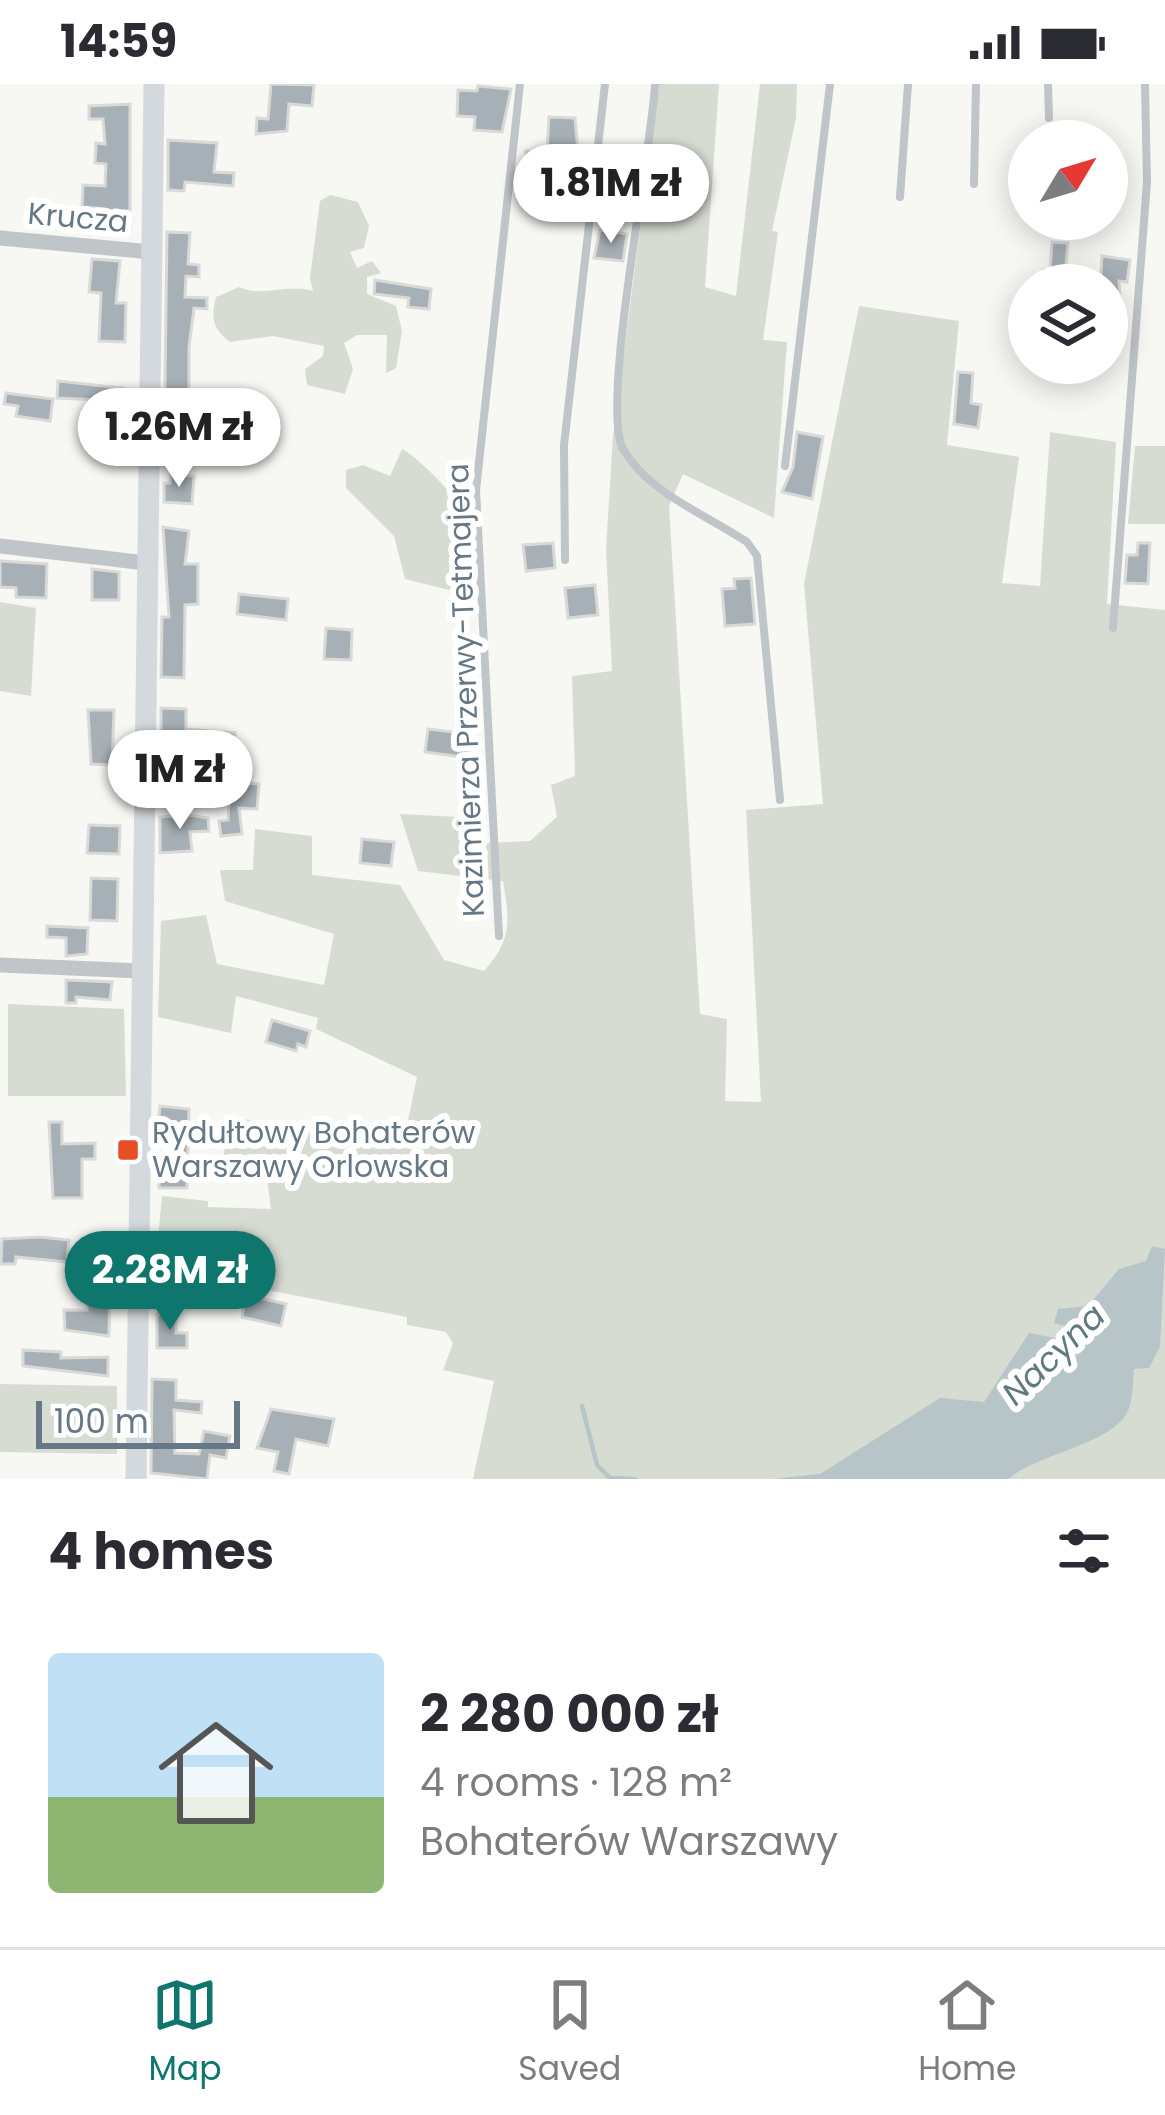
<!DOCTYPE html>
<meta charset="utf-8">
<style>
:root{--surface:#fff;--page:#f7f7f7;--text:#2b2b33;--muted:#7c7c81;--line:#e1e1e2;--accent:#0f766e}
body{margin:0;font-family:Poppins,sans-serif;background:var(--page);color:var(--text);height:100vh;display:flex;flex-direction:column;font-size:45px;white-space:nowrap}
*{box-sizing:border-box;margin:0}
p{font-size:39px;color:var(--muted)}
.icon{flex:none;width:66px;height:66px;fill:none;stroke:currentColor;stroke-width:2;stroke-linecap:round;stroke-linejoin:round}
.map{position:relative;height:1395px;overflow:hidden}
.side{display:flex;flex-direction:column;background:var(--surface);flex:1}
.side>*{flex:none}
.needle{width:78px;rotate:52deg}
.controls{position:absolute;left:1008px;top:36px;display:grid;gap:24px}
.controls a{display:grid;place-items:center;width:120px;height:120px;border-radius:50%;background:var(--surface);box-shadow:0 6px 30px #0003;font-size:60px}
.scale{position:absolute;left:36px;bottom:30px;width:204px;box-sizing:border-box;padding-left:12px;border:6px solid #667886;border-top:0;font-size:33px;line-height:42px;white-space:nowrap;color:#667886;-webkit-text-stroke:9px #fff;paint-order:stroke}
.price{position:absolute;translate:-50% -102px;padding:0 27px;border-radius:42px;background:#fff;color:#222;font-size:39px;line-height:78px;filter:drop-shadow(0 3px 6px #0008)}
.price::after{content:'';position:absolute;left:50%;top:72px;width:36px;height:27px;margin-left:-18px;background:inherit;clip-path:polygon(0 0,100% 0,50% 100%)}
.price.selected{background:var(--accent);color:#fff}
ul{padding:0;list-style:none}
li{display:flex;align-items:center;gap:36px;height:300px;padding:0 48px}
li+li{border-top:3px solid var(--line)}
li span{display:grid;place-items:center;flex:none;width:336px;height:240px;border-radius:12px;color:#555}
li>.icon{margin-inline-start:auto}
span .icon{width:144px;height:144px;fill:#fffc;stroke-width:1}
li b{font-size:51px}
h2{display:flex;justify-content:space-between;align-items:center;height:144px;padding:0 48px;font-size:51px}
.status{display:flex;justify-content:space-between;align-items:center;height:84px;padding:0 60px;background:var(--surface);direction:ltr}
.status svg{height:33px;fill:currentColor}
.tab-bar{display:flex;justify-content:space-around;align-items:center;height:168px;border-top:3px solid var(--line);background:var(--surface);font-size:33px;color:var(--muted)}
.tab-bar a{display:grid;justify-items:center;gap:6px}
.tab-bar .selected{color:var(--accent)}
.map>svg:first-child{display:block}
.green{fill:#d7dcd3}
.water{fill:#b7c4c8}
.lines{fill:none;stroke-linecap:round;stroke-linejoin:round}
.stream{stroke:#b7c4c8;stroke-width:4.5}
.building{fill:#a7b0b6;stroke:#d9d9d7;stroke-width:3}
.lane{stroke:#c0c5c9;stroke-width:8}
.street{stroke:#c0c5c9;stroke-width:15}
.secondary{stroke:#d4d9dd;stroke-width:21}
.poi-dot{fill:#e74e25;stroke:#fff;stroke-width:4.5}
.labels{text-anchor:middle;stroke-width:12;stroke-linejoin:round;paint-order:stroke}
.street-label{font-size:30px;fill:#667886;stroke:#fff}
.poi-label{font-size:30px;fill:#667886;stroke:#fff;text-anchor:start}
.water-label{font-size:33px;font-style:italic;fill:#617a82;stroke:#fff}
</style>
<div class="status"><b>14:59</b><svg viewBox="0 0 49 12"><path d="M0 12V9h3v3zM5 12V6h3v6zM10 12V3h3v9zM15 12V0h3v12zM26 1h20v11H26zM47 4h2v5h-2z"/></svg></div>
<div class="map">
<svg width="1165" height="1395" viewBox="0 0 1165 1395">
<rect width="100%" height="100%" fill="#f7f7f4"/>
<!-- green -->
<g class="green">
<path d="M659,0H719L705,203L736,212L760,0H797L796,34L772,147L778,148L763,256L787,258L774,434L683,390L669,422L700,930L727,935L725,1017L761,1018L746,726L823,720L804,500L859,222L959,237L947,361L1019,373L1002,499L1040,502L1050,348L1116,358L1107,520L1165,526V1395H473L494,1297L443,1286L453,1259L446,1248L407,1241V1233L252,1203L240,1173L158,1154L162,1112L208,1117V1123L271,1125L266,1088L223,1077L229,1032L402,1065L417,993L316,945L318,934L236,912L231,949L158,933L161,837L206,831L217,880L324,901L334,850L225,817L220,786H253L255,745L312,752V791L400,801L444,876L484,887C512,856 510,837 503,797L418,787L400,730L478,734L486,759L530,757L557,733L551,701L575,692L572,592L612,587L606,465L613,352Z"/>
<path d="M330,111L358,118L369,142L364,164L350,168L357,184L372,177L381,189L367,193V210L396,222L402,247L396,284L386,289L387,251H357L344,259L353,285L345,310L307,301L305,285L323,272L324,262L273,252L230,258C212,244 211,235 216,213L239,203C262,214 287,199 313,207L310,194L320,117Z"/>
<polygon points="1135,362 1165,362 1165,440 1128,440"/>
<path d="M402,365C419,373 465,422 473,439C481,458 477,487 468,504L453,507L405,495L394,452L346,404V386L363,381L390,392Z"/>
<polygon points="0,518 36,524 31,612 0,607"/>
<polygon points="8,920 124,925 126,1012 8,1012"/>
<polygon points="0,1300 117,1302 117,1370 0,1368"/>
</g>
<!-- water -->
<path class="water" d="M1152,1162L1165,1165L1160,1263L1149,1284L1134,1285C1133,1297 1133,1312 1129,1324C1117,1360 1038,1369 1008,1395H773L820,1390L940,1314L984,1318L1029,1249L1070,1257L1076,1245L1054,1239L1058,1225L1088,1222L1119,1185L1146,1177Z"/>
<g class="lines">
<!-- stream -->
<polyline class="stream" points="582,1322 597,1381 610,1394 635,1395"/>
</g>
<!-- building -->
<g class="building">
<polygon points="271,0 314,1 312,22 289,20 287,47 256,50 257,34 268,35"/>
<polygon points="478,2 511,5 502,48 474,46 475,33 457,32 458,6 477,7"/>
<polygon points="130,20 130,145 105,144 105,125 82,123 83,101 105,102 106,80 95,79 96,59 105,60 103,35 89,35 89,22"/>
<polygon points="549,33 575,34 578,68 588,69 586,88 544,82 544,87 525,87 526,67 547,68"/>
<polygon points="168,56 217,59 214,88 234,89 233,102 185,98 184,107 168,106"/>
<polygon points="600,146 627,150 623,177 594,174"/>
<polygon points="167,148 190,149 188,180 199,181 199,193 186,192 185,213 207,214 207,225 194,224 189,263 189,345 199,346 199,372 164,371"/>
<polygon points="1052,158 1068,159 1064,201 1042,201 1043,186 1050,186"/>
<polygon points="1102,172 1130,176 1127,198 1119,197 1120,212 1107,211 1107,201 1100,201"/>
<polygon points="92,175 120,177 116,219 126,219 125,258 99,257 101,209 89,208"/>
<polygon points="375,196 431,205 429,225 408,223 409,214 374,210"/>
<polygon points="958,288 973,289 971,319 981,321 978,344 954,340"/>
<polygon points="58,297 123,304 121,325 97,323 98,316 57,314"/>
<polygon points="6,309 53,315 50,337 16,332 18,322 4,320"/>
<polygon points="797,348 823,353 812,415 782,408 793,383"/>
<polygon points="171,391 194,392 192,420 164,418 164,399 170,399"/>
<polygon points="163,443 189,447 185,480 198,480 198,520 185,521 184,594 161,593 162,533 169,533"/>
<polygon points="553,459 555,484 526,487 523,461"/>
<polygon points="1138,459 1150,459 1148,500 1125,499 1127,471 1137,471"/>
<polygon points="0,477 47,480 46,514 16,513 16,504 0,503"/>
<polygon points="92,485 119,488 119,516 92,516"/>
<polygon points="751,494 755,540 725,542 722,505 735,504 734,495"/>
<polygon points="595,501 598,531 568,534 565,504"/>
<polygon points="239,510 288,515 286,536 237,530"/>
<polygon points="326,544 352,546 351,576 324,575"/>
<polygon points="161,624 186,625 186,645 235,649 235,659 161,657"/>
<polygon points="88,626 114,626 112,681 91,680"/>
<polygon points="428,645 471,650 469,674 425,668"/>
<polygon points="230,698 259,700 257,725 239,724 242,750 221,752 219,737 228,736"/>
<polygon points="189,731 208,734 209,747 190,748 192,767 160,769 160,733"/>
<polygon points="89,741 120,742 119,770 87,769"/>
<polygon points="362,755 394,758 391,782 360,779"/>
<polygon points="91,794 118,795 117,837 90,836"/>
<polygon points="47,842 88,844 87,870 66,872 66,854 47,853"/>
<polygon points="66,896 112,898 110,916 76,913 76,919 66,919"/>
<polygon points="272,936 310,947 306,963 298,960 296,967 266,958"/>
<polygon points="160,1022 189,1025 187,1104 159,1104 159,1074 170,1074 175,1053 157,1052"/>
<polygon points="49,1038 62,1038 62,1060 95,1059 95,1075 82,1075 82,1114 53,1114"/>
<polygon points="40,1153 69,1156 67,1178 16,1173 15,1180 1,1180 2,1155"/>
<polygon points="87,1199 110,1199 109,1252 65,1246 64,1226 87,1226"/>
<polygon points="246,1211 286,1220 281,1242 242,1233"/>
<polygon points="157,1230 176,1230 176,1249 187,1249 187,1264 157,1264"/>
<polygon points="23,1266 61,1268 61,1274 108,1273 108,1292 23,1282"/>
<polygon points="152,1295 176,1296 176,1316 202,1318 201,1329 174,1326 175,1369 199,1370 204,1347 230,1352 226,1374 210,1371 207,1395 151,1389"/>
<polygon points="271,1325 334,1335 328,1362 296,1355 289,1390 274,1387 278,1368 257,1364"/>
</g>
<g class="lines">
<!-- lane -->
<g class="lane">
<path d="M655,0C652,67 600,321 623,365C648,409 707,431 747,458L757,472L780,716"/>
<polyline points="1048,0 1049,34"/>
<polyline points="974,100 976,0"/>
<polyline points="900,113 908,0"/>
<polyline points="785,382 830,0"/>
<polyline points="565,476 564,361 605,0"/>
<polyline points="1113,544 1147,98 1145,0"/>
<polyline points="499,852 476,406 520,0"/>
</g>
<!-- street -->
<g class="street">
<polyline points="0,154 152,168"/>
<polyline points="0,462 146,479"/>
<polyline points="0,881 142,887"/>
</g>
<!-- secondary -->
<polyline class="secondary" points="136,1395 154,0"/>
</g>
<!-- markers -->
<rect class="poi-dot" x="116" y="1054" width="24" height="24" rx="6"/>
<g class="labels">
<!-- street labels -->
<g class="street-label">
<text transform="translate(78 134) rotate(5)" y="10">Krucza</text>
<text transform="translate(466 606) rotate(-92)" y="10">Kazimierza Przerwy-Tetmajera</text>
</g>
<!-- poi labels -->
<g class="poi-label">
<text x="152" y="1059">Rydułtowy Bohaterów<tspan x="152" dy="34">Warszawy Orlowska</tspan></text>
</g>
<!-- water labels -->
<g class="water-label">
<text transform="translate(1053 1270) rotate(-44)" y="12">Nacyna</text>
</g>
</g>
</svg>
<div class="controls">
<a><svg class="needle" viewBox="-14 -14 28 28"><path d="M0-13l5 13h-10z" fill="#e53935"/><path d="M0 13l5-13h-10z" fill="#7c7c81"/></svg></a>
<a><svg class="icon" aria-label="layers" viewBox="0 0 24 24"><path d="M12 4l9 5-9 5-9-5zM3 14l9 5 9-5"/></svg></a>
</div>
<div class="scale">100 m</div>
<b class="price" style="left:611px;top:162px">1.81M zł</b>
<b class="price" style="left:179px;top:406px">1.26M zł</b>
<b class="price" style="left:180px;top:748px">1M zł</b>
<b class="price selected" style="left:170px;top:1249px">2.28M zł</b>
</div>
<section class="side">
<h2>4 homes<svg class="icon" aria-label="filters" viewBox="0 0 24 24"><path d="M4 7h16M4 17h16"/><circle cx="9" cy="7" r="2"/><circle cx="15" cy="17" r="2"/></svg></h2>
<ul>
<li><span style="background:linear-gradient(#bfe0f5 60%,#8fb573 0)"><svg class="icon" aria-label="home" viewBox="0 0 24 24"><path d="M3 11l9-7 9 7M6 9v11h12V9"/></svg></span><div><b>2 280 000 zł</b><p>4 rooms · 128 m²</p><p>Bohaterów Warszawy</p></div></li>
</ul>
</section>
<nav class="tab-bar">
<a class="selected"><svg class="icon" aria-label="map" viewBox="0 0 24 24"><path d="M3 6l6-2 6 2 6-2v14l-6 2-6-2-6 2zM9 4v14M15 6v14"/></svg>Map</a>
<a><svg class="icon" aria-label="saved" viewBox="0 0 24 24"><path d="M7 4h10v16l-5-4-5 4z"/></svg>Saved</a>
<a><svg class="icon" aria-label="home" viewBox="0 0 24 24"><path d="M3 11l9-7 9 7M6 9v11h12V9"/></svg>Home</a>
</nav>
